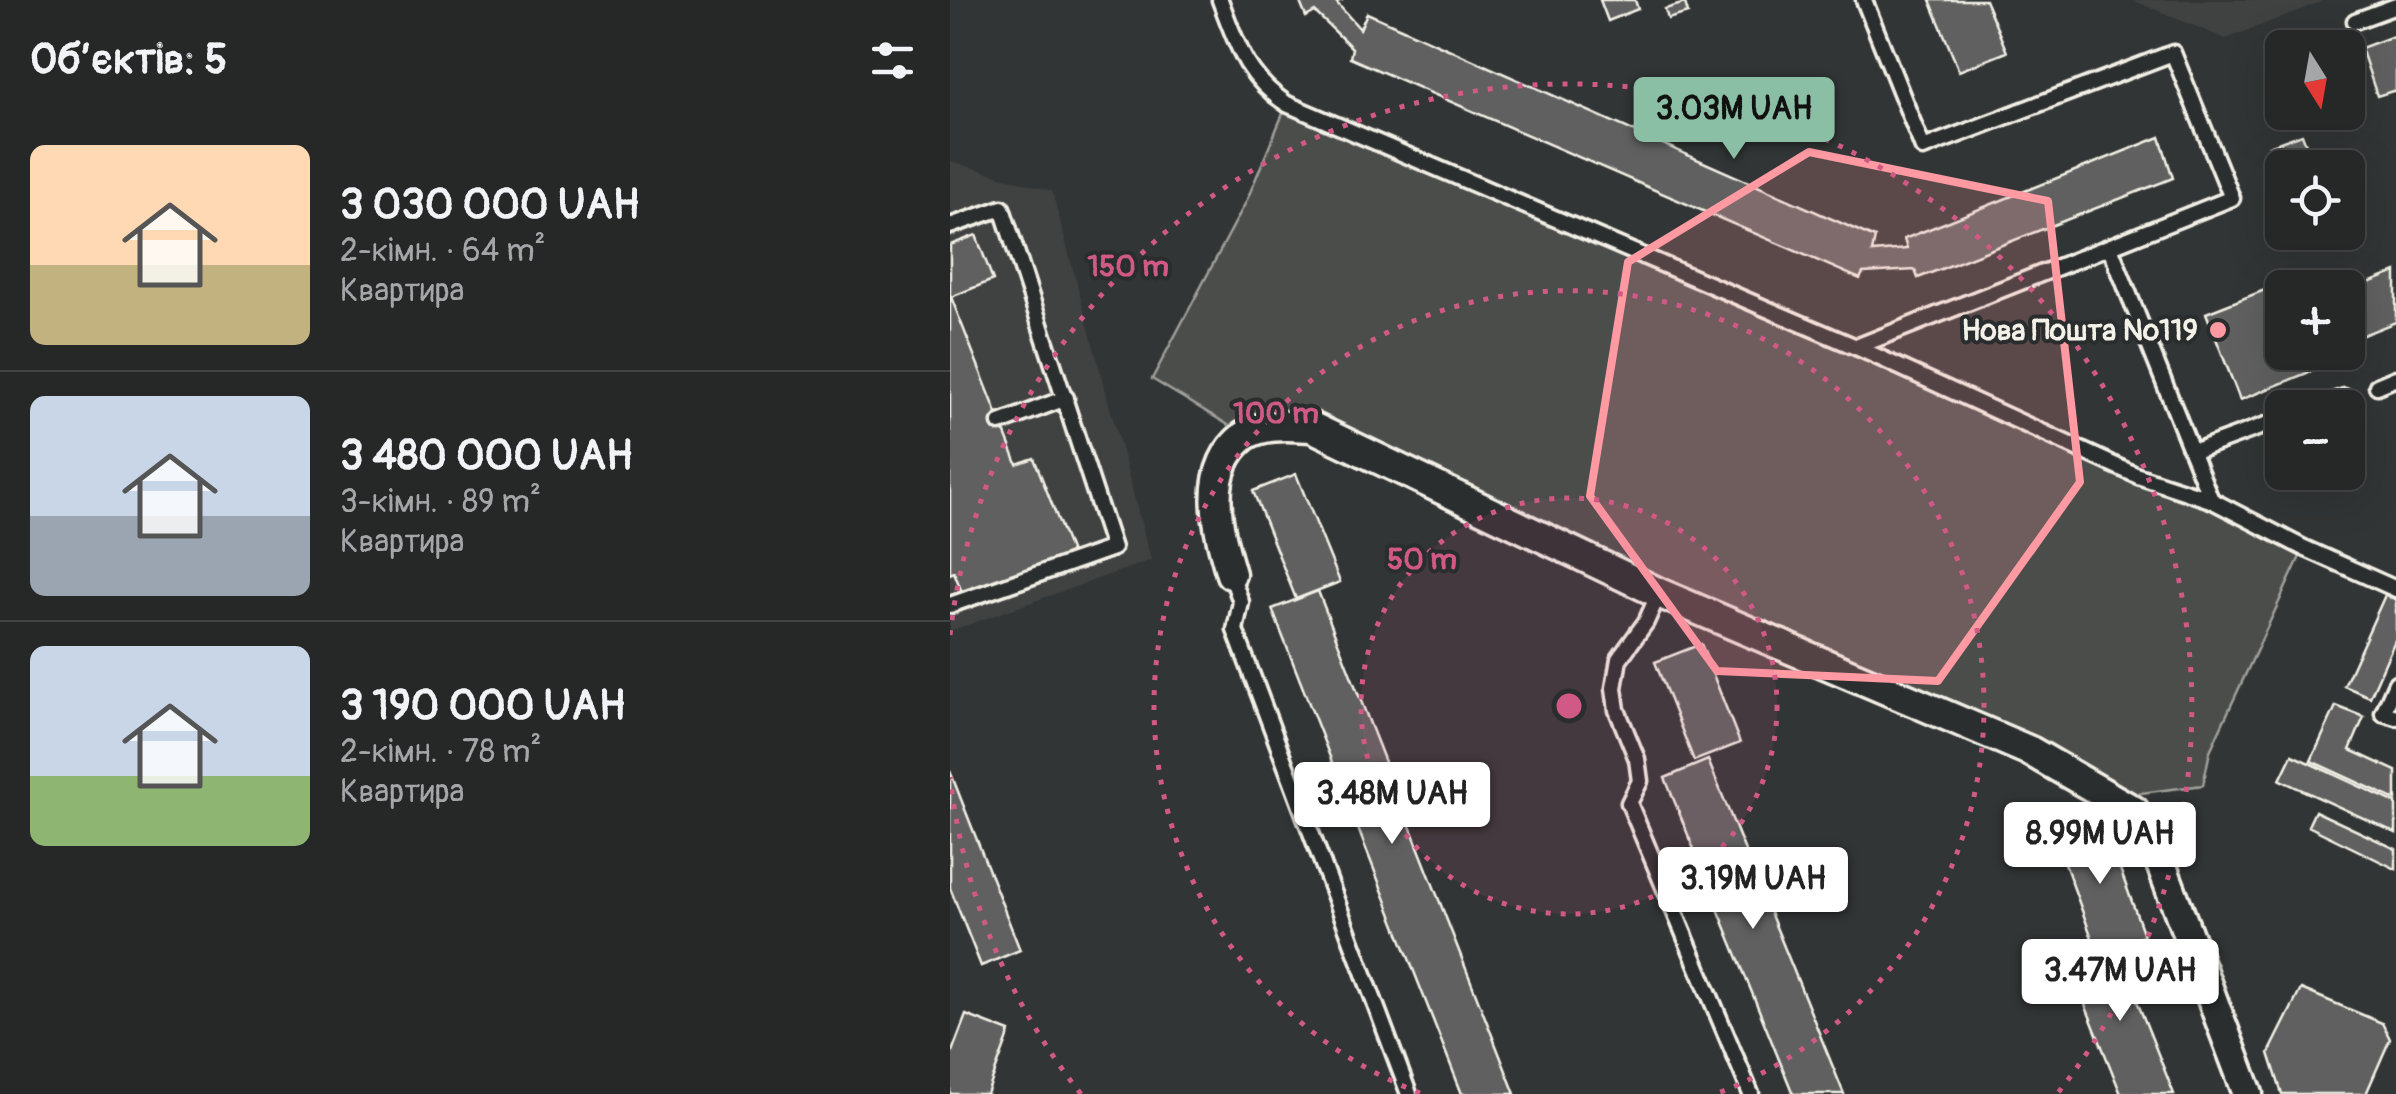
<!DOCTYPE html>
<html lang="uk">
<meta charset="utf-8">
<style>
:root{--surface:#262828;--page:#323434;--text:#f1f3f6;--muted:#a4a6a8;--line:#424445;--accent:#8abfa5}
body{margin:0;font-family:Pangolin,sans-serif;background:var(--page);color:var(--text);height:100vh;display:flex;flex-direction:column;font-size:38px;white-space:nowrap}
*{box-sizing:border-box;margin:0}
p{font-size:32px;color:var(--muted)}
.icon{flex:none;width:55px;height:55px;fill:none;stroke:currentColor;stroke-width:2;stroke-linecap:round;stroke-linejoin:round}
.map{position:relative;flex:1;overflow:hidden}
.details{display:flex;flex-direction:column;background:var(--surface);width:950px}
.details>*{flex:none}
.needle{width:65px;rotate:169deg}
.controls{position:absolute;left:1315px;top:30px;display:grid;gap:20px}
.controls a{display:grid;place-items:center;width:100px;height:100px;border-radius:15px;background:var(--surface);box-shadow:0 10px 40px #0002,0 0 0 2px var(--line);font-size:50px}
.price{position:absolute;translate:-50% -85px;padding:0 22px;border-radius:10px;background:#fff;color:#222;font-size:32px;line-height:65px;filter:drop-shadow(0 2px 5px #0008)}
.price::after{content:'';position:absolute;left:50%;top:60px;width:30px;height:22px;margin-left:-15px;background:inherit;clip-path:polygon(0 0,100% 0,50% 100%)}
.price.active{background:var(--accent);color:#111}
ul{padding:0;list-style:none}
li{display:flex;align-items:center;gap:30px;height:250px;padding:0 30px}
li+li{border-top:2px solid var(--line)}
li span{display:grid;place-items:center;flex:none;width:280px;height:200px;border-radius:15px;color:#555}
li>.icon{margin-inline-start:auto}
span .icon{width:120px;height:120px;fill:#fffc;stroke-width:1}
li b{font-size:42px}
h2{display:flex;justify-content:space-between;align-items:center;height:120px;padding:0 30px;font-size:42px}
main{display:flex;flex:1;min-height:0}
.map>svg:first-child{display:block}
.built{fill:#404242}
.green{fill:#4b4d4c;stroke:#a09f9a;stroke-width:2.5}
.building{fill:#5f605f;stroke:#f4f1e8;stroke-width:2.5}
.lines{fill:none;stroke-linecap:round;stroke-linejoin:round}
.lane-casing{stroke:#f4f1e8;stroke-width:21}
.street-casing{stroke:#f4f1e8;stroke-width:35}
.lane{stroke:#2a2d2e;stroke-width:14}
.street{stroke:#2a2d2e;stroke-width:28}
.marked{fill:#ff9aa2;fill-opacity:0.2;stroke:#ff9aa2;stroke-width:8;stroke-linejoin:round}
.ring{fill:none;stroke:#d15985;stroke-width:5;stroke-dasharray:5 10}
.poi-dot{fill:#ff9aa2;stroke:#2a2d2e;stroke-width:4}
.labels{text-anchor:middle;stroke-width:8;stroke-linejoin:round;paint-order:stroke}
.poi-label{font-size:30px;font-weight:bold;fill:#f4f1e8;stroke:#2a2d2e;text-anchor:end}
.centre{fill:#d15985;stroke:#2a2d2e;stroke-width:5}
.ring-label{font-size:30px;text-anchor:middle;font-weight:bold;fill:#d15985;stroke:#2a2d2e;stroke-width:8;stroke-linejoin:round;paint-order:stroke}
</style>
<main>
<section class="details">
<h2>Об’єктів: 5<svg class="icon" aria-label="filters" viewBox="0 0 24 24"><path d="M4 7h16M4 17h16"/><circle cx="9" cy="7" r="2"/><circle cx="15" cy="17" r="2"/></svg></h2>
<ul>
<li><span style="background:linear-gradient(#ffd9b3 60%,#c2b280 0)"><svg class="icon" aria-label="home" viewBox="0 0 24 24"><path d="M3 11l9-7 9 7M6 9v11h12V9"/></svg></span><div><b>3 030 000 UAH</b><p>2-кімн. · 64 m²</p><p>Квартира</p></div></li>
<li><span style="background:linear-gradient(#c9d6e8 60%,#9aa5b1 0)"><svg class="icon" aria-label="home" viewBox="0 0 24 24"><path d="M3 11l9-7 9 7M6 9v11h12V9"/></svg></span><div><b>3 480 000 UAH</b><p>3-кімн. · 89 m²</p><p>Квартира</p></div></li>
<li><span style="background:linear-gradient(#c9d6e8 65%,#8fb573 0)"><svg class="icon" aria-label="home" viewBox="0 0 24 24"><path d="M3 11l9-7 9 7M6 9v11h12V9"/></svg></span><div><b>3 190 000 UAH</b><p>2-кімн. · 78 m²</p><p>Квартира</p></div></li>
</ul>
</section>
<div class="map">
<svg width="1446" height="1094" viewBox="0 0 1446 1094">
<rect width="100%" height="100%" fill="#323535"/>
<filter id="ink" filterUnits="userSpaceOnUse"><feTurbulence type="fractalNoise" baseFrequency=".01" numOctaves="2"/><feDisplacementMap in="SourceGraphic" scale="20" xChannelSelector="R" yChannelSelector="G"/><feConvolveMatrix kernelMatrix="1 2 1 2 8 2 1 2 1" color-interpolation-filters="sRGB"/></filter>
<g filter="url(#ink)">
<!-- built -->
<g class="built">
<polygon points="1182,0 1375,0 1276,39"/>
<polygon points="0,161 102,191 201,560 0,631"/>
</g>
<!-- green -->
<polygon class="green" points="337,104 1354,548 1260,751 1253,785 1160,797 362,427 295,435 202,379 296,202"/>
<!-- building -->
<g class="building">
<polygon points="349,0 393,0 386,2 410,29 417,13 925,238 922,252 957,249 954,239 1210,137 1223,178 968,278 965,270 913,273 910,279 400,58 402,48 365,12 356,17"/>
<polygon points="650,0 685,0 688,9 658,21"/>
<polygon points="980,0 1035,0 1057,52 1009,71"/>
<polygon points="735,3 738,13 718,19 715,9"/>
<polygon points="1446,35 1446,90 1427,96 1411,48"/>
<polygon points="1352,134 1364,166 1332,168 1331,178 1319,146"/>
<polygon points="26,235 43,280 1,297 67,464 84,458 121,553 13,595 4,572 0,574 0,245"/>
<polygon points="1446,272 1446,322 1398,341 1398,291"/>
<polygon points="1353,275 1358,288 1332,288 1332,352 1383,352 1387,361 1290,400 1256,313"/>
<polygon points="346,474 390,582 346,599 303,491"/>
<polygon points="368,591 565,1094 512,1094 322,609"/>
<polygon points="1435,595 1446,601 1446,638 1420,697 1394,686"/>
<polygon points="751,644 790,743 744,761 705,662"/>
<polygon points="1386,706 1414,717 1400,750 1446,771 1446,800 1361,761"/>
<polygon points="1342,755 1446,803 1446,833 1330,780"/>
<polygon points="758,760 894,1094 843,1094 715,778"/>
<polygon points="0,771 70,950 31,966 0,888"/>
<polygon points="1365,811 1446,849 1446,869 1358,826"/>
<polygon points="1153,822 1194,935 1147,952 1106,839"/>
<polygon points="1165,946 1181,986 1224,1094 1171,1094 1118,962"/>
<polygon points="1351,989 1432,1023 1440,1039 1416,1094 1332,1094 1319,1053"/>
<polygon points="16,1015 60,1032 37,1094 0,1094 0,1057"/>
</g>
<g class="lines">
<!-- lane casing -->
<g class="lane-casing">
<g id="lane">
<path d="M270,0C287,44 295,76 337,104L906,347L1188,476L1261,500L1354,548L1446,589"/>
<polyline points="1405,21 1446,6"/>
<polyline points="0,226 52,208 163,548 0,605"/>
<polyline points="1160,247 1261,500"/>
<polyline points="906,347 1282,198 1223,53 973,148 914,0"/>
<polyline points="1427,386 1446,378"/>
<polyline points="1364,408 1394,397"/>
<polyline points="50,423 116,398"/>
<polyline points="1242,452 1332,419"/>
<polyline points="281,574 291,602 285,630 459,1094"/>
<polyline points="709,593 696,622 669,659 664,688 667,710 687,759 690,781 679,803 801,1094"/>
<polyline points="1446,683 1433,713 1446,717"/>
</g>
</g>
<!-- street casing -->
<g class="street-casing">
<path id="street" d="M281,574C268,530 251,470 294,436C312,423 342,426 362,427L709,593L1080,751L1184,811L1199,832L1298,1094"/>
</g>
<!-- lane -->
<use href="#lane" class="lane"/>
<!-- street -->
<use href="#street" class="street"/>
</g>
</g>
<!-- marked area -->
<path class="marked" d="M859,152L1098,201L1130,482L988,681L767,671L640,496L678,262Z"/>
<!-- distance rings -->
<circle cx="619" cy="706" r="208" fill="#d15985" fill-opacity=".12"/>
<g class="ring">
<circle cx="619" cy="706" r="208"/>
<path d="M470 1093A415 415 0 1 1 768 1093"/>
<path d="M131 1094A623 623 0 0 1 0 777M0 635A623 623 0 1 1 1107 1094"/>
</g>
<!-- markers -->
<circle class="poi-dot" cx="1268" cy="330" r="10"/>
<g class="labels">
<!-- poi labels -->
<g class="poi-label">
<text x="1248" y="340">Нова Пошта №119</text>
</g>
</g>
<circle cx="619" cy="706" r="15" class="centre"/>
<g class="ring-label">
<text x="178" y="276">150 m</text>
<text x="326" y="423">100 m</text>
<text x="472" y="569">50 m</text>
</g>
</svg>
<div class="controls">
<a><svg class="needle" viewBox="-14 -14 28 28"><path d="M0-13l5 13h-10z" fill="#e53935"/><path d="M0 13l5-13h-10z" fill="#a4a6a8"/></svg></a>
<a><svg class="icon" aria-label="locate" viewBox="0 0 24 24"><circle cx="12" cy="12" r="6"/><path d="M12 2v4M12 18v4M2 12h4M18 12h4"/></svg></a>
<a>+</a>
<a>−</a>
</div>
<b class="price active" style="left:784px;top:162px">3.03M UAH</b>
<b class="price" style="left:442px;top:847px">3.48M UAH</b>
<b class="price" style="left:1150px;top:887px">8.99M UAH</b>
<b class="price" style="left:803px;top:932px">3.19M UAH</b>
<b class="price" style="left:1170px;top:1024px">3.47M UAH</b>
</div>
</main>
